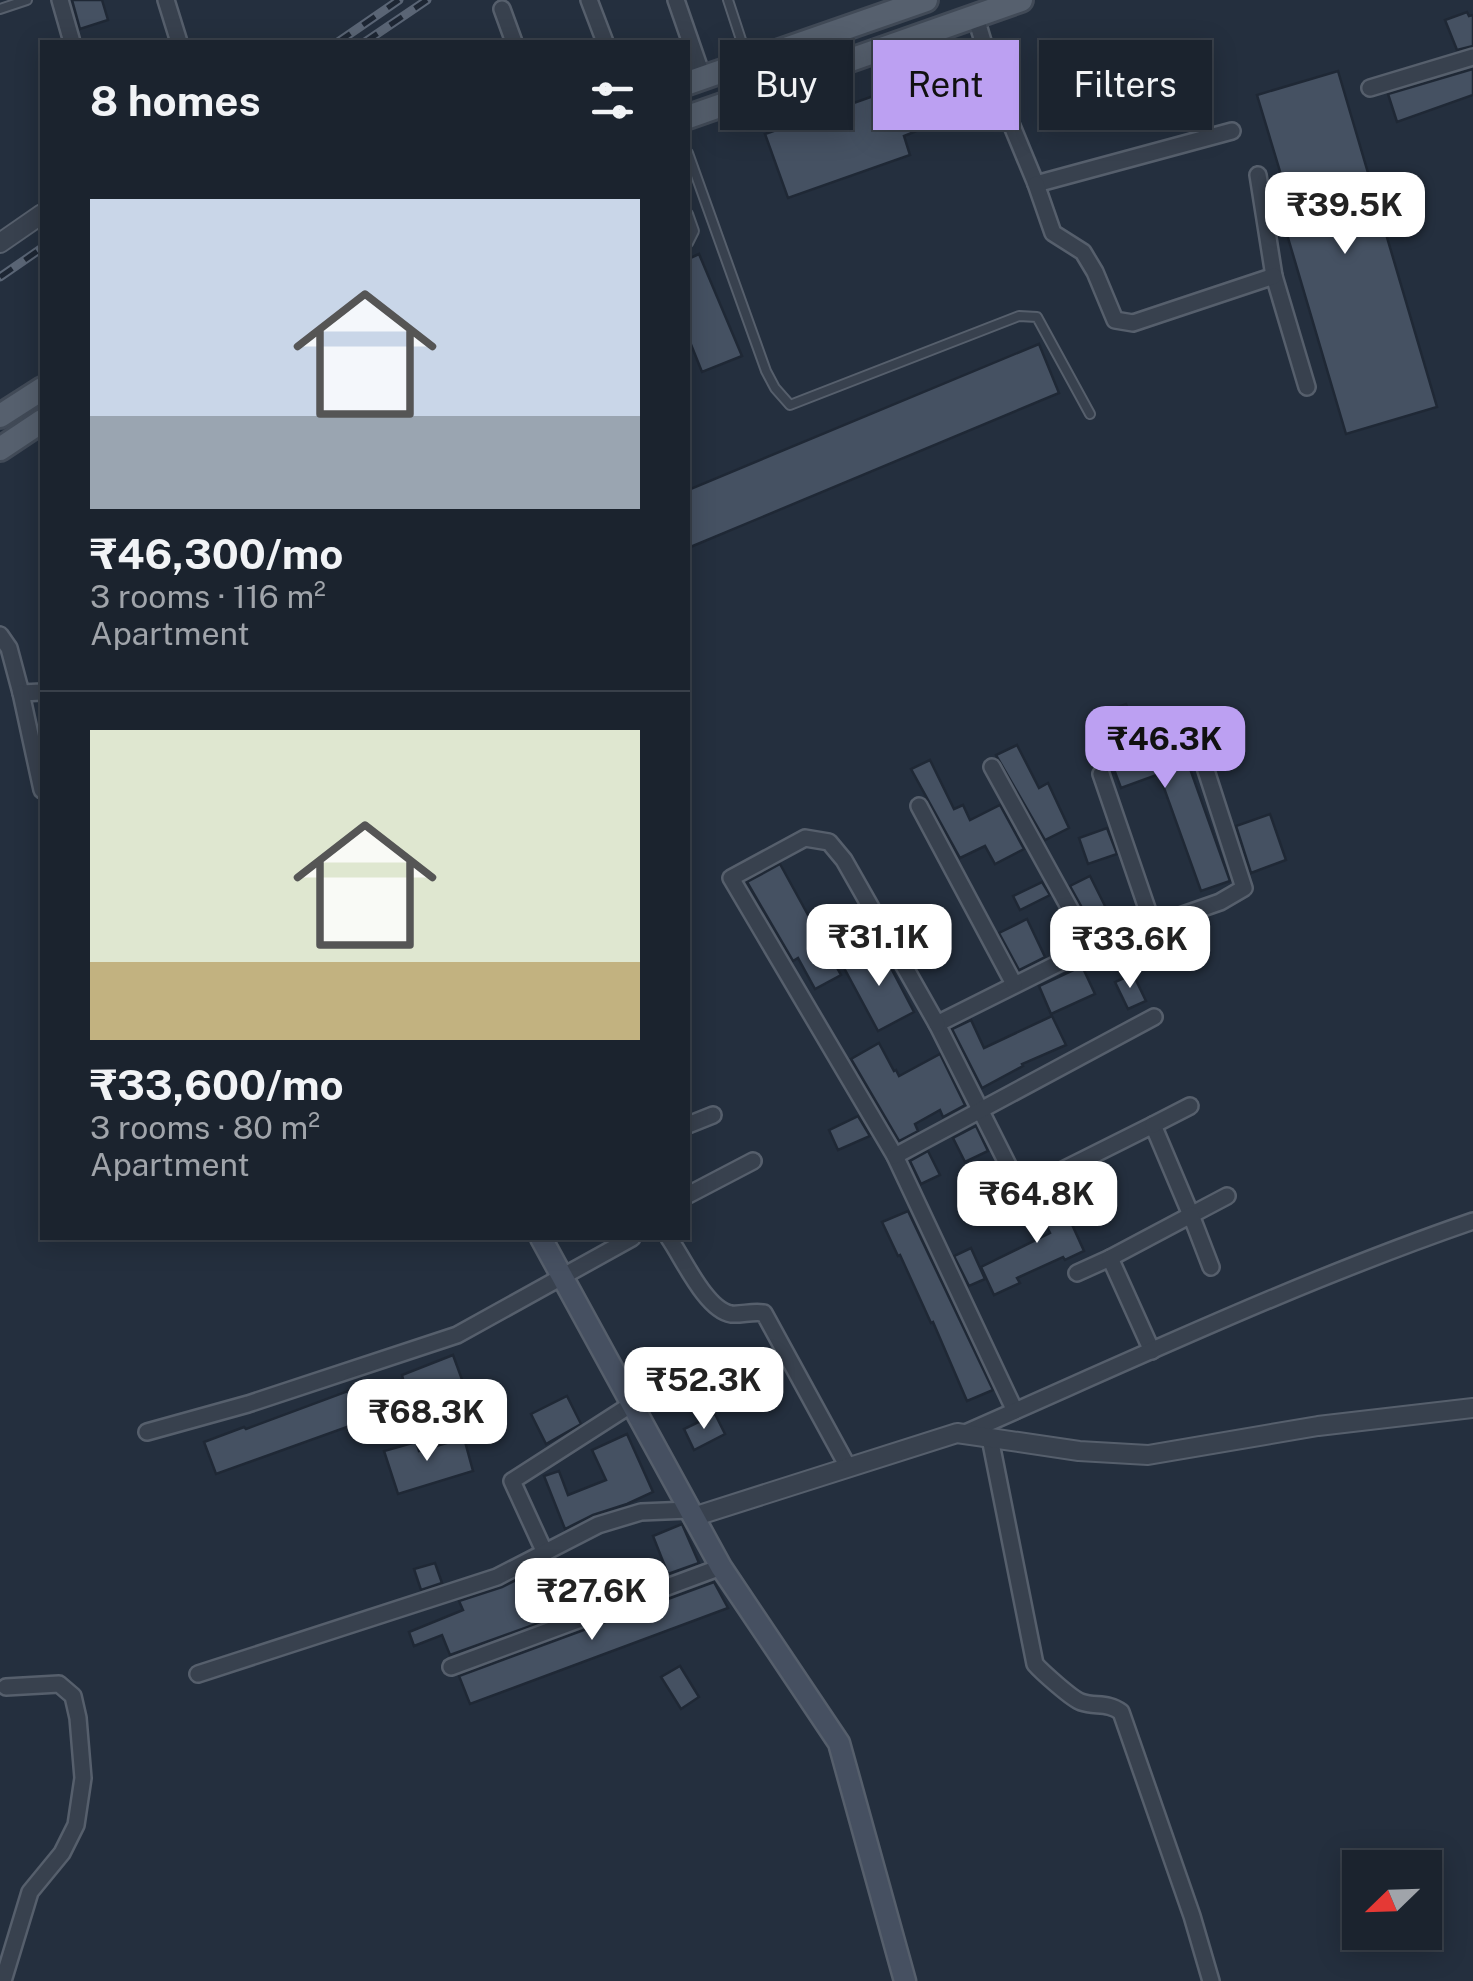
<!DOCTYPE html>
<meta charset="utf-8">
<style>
:root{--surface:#1b232e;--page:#242b36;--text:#f1f3f6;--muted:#a0a4aa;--line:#39404a;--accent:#bca0f2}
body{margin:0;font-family:"Public Sans",sans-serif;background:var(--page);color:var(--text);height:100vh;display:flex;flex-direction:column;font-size:38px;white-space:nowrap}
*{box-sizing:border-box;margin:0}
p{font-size:32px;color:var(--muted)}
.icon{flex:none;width:55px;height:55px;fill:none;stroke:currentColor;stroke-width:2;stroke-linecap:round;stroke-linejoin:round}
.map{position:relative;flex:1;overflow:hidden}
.drawer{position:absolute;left:40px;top:40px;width:650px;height:1200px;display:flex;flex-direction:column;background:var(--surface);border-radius:0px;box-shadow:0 5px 25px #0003,0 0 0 2px var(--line)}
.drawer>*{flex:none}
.top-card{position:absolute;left:720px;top:40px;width:602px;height:90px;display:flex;gap:20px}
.needle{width:65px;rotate:247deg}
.controls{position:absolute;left:1342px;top:1850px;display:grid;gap:20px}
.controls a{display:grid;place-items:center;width:100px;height:100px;border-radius:0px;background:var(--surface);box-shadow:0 5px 25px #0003,0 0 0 2px var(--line);font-size:50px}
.price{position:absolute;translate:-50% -85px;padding:0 22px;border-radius:20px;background:#fff;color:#222;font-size:32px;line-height:65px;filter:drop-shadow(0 2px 5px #0008)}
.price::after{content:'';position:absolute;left:50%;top:60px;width:30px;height:22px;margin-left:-15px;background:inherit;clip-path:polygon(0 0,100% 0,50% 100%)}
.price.selected{background:var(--accent);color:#111}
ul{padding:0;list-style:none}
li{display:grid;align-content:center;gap:20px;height:530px;padding:0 50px}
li+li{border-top:2px solid var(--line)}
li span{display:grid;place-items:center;height:310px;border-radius:0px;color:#555}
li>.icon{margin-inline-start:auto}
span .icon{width:180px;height:180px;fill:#fffc;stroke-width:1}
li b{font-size:42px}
h2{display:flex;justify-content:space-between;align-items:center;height:120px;padding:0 50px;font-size:42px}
.chip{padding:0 35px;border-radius:0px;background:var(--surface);box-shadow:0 5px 25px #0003,0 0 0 2px var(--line);font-size:35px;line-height:90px}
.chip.selected{background:var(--accent);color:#111}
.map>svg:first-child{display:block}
.building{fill:#455162;stroke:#1f2835;stroke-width:2.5}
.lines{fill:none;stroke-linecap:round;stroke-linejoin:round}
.service-casing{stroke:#565f6c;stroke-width:12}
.minor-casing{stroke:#565f6c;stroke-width:20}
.tertiary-casing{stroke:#565f6c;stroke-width:22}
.secondary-casing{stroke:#565f6c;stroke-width:25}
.primary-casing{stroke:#414a57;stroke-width:28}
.service{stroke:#38414e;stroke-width:8}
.minor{stroke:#38414e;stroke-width:15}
.tertiary{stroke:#38414e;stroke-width:18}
.secondary{stroke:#465061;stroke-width:20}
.primary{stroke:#56606e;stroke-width:22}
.rail-casing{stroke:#5a6575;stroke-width:9}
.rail{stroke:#1d2633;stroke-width:5;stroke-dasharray:15;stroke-linecap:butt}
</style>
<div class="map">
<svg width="1473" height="1981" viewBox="0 0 1473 1981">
<rect width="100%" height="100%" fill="#242f3e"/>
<!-- building -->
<g class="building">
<polygon points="72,0 102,0 108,20 80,29"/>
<polygon points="1467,12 1469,16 1473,15 1473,46 1457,50 1445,20"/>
<polygon points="975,54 992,106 946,119 904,136 910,155 788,198 765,134 908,84 904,72 927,64 928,67"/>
<polygon points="1473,69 1473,95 1397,122 1388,94"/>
<polygon points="1338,71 1437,407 1346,434 1286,231 1297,228 1257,95"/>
<polygon points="699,254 742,356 702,372 688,337 688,259"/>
<polygon points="1039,344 1059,393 688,548 688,490"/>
<polygon points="1126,704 1146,762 1183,749 1230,881 1201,891 1159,774 1121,788 1115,772 1113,773 1093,716"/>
<polygon points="1017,745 1039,788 1048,783 1069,828 1045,840 996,755"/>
<polygon points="930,760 954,809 963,805 970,820 1000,805 1024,849 995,864 985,846 960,858 911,769"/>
<polygon points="1270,814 1286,860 1251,873 1236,826"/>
<polygon points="1107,828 1117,854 1088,864 1079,838"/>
<polygon points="780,864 841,975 815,989 798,958 793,961 747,882"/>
<polygon points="1090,876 1113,922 1095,931 1070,886"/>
<polygon points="1042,882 1050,895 1020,910 1013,896"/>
<polygon points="1027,919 1045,957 1019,970 999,933"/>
<polygon points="880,947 914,1012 878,1031 843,966"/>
<polygon points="1082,966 1095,994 1051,1014 1039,986"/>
<polygon points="1133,974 1146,1001 1128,1009 1115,982"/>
<polygon points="1052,1016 1066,1045 1022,1064 1023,1066 982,1088 952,1029 971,1020 984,1048"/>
<polygon points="879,1043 894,1071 896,1070 899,1076 940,1054 965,1105 943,1117 940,1110 915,1124 918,1131 899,1141 851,1059"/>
<polygon points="858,1116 870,1136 838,1150 829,1130"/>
<polygon points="976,1126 988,1151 965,1162 953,1138"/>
<polygon points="928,1151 940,1175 921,1184 910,1161"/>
<polygon points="1055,1187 1084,1251 1065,1260 1063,1257 1017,1278 1020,1283 994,1295 981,1267 1050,1233 1033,1197"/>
<polygon points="908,1211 993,1390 967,1401 933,1322 931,1323 900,1255 898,1256 882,1222"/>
<polygon points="971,1248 985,1279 969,1286 954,1256"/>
<polygon points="453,1355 464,1385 216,1474 204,1442 244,1427 246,1429 364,1385 367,1393 403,1379 402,1375"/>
<polygon points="567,1396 581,1424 546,1444 531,1414"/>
<polygon points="715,1414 725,1434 694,1450 684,1429"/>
<polygon points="627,1434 653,1492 627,1504 593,1515 565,1529 544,1476 559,1471 568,1495 606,1480 592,1450"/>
<polygon points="464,1438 473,1471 398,1494 384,1451 416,1442 419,1451"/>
<polygon points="682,1524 699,1563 668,1574 653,1536"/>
<polygon points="554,1561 564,1587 527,1602 536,1624 450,1655 442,1635 414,1646 409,1632 463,1610 459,1601 502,1587"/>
<polygon points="435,1563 442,1583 421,1590 414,1569"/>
<polygon points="714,1582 728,1608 470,1704 459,1676"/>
<polygon points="680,1666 699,1697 681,1709 661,1677"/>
</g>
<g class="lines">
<!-- service casing -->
<g class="service-casing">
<g id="service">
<polyline points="728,0 747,58"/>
<polyline points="0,9 27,0"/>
<polyline points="688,153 766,371 775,388 790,405 1019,316 1037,317 1090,414"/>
<polyline points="688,214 694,231 688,243"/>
</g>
</g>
<!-- minor casing -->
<g class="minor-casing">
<g id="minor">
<polyline points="60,0 72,42"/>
<polyline points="166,0 179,42"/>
<polyline points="589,0 605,42"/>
<polyline points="676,0 703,78"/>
<polyline points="502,9 514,42"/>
<polyline points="975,15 1000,97 1036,184 1232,131"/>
<polyline points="1370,88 1473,57"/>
<polyline points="1258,175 1274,276 1307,387"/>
<polyline points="1036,184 1053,233 1083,252 1095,272 1115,320 1133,323 1274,276"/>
<polyline points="0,635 9,648 21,693 42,692"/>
<polyline points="21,693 42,790"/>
<polyline points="1202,758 1244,888 1220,902 1091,947 937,1024 1021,1191 1153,1125 1191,1215 1227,1196"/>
<polyline points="992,767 1091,947"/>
<polyline points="1101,774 1153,926"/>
<polyline points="919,806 1014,984"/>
<polyline points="937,1024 844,860 829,842 805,838 731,878 895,1156 1015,1411"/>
<polyline points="688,1125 713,1115"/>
<polyline points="1153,1125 1190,1106"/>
<polyline points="895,1156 1154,1017"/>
<polyline points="688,1195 753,1161"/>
<path d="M669,1238C683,1258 706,1310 731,1314C742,1315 752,1311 764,1313L848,1467"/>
<polyline points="1077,1273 1110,1258"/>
<polyline points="1152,1351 1110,1258 1191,1215 1211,1267"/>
<polyline points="147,1432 248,1404 457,1335 632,1238"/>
<path d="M963,1434C1132,1360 1299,1281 1473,1221"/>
<path d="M990,1438L1035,1664C1041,1671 1072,1699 1081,1702C1095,1707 1108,1702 1121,1712L1192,1916L1211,1981"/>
<polyline points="545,1553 512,1481 632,1404"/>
<polyline points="451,1667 721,1567"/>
<polyline points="198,1674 497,1577 598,1525 641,1512 689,1510"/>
<polyline points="3,1981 30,1892 62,1853 76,1825 83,1778 78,1718 73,1696 59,1684 6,1687"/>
</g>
</g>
<!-- tertiary casing -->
<g class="tertiary-casing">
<g id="tertiary">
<polyline points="0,243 42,214"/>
<polyline points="693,1517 957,1433 1079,1451 1148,1455 1318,1426 1473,1408"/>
</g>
</g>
<!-- secondary casing -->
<g class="secondary-casing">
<polyline id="secondary" points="541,1238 721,1567 839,1743 905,1981"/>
</g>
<!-- primary casing -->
<g class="primary-casing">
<g id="primary">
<polyline points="688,83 926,0"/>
<polyline points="688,117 1021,0"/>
<polyline points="0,416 42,389"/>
<polyline points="0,449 42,421"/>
</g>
</g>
<!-- service -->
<use href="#service" class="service"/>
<!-- minor -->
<use href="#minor" class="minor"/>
<!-- tertiary -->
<use href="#tertiary" class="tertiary"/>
<!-- secondary -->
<use href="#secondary" class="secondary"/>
<!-- primary -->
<use href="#primary" class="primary"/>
<!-- rail casing -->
<g class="rail-casing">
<g id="rail">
<polyline points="338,42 399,0"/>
<polyline points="365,42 427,0"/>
<polyline points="0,277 42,248"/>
</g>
</g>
<!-- rail -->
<use href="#rail" class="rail"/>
</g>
</svg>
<div class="controls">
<a><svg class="needle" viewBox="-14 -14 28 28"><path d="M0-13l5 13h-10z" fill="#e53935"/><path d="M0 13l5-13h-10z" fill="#a0a4aa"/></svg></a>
</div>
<b class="price" style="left:1345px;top:257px">₹39.5K</b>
<b class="price selected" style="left:1165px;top:791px">₹46.3K</b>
<b class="price" style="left:879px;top:989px">₹31.1K</b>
<b class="price" style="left:1130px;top:991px">₹33.6K</b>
<b class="price" style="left:1037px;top:1246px">₹64.8K</b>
<b class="price" style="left:704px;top:1432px">₹52.3K</b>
<b class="price" style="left:427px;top:1464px">₹68.3K</b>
<b class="price" style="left:592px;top:1643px">₹27.6K</b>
<div class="top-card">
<a class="chip">Buy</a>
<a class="chip selected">Rent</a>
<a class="chip">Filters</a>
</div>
<section class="drawer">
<h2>8 homes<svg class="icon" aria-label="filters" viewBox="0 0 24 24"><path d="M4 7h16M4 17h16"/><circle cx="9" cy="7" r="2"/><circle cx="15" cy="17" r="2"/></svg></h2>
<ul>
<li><span style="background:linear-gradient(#c9d6e8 70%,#9aa5b1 0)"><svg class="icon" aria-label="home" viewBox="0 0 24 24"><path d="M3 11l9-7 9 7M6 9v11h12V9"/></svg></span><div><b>₹46,300/mo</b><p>3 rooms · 116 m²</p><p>Apartment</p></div></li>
<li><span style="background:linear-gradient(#dfe7d0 75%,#c2b280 0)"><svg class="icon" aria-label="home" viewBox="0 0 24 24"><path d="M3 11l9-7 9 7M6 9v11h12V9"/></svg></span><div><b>₹33,600/mo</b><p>3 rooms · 80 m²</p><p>Apartment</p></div></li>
</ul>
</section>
</div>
